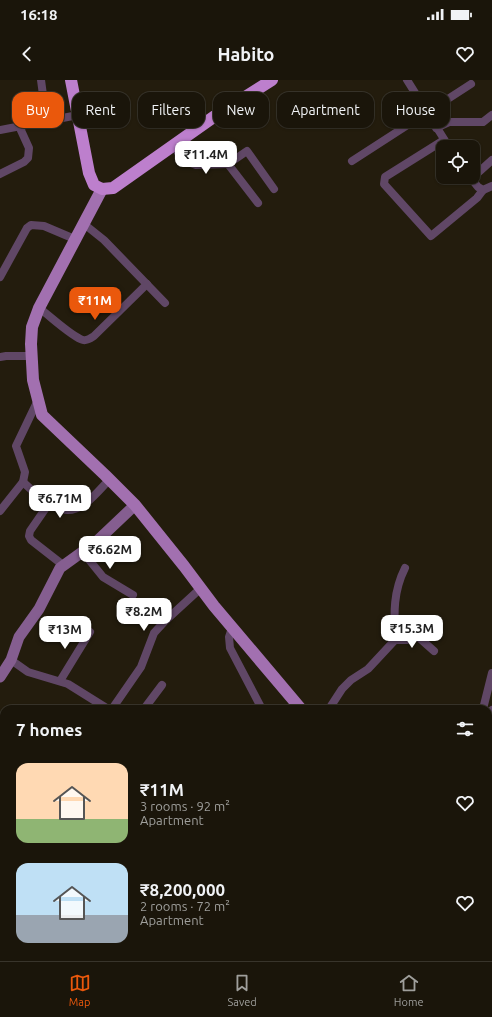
<!DOCTYPE html>
<meta charset="utf-8">
<style>
:root{--surface:#1a150a;--page:#272218;--text:#f1f3f6;--muted:#9f9f9c;--line:#38342b;--accent:#ea580c}
body{margin:0;font-family:Ubuntu,sans-serif;background:var(--page);color:var(--text);height:100vh;display:flex;flex-direction:column;font-size:15px;white-space:nowrap}
*{box-sizing:border-box;margin:0}
p{font-size:13px;color:var(--muted)}
.icon{flex:none;width:22px;height:22px;fill:none;stroke:currentColor;stroke-width:2;stroke-linecap:round;stroke-linejoin:round}
.map{position:relative;flex:1;overflow:hidden}
.side{position:absolute;left:0px;top:625px;width:492px;height:256px;display:flex;flex-direction:column;background:var(--surface);border-radius:12px 12px 0 0;box-shadow:0 1px 3px #0004,0 0 0 1px var(--line)}
.side>*{flex:none}
.guide{position:absolute;left:12px;top:12px;width:468px;height:36px;display:flex;gap:8px}
.fabs{position:absolute;left:436px;top:60px;display:grid;gap:8px}
.fabs a{display:grid;place-items:center;width:44px;height:44px;border-radius:8px;background:var(--surface);box-shadow:0 1px 3px #0004,0 0 0 1px var(--line);font-size:20px}
.price{position:absolute;translate:-50% -34px;padding:0 9px;border-radius:8px;background:#fff;color:#222;font-size:13px;line-height:26px;filter:drop-shadow(0 1px 2px #0008)}
.price::after{content:'';position:absolute;left:50%;top:24px;width:12px;height:9px;margin-left:-6px;background:inherit;clip-path:polygon(0 0,100% 0,50% 100%)}
.price.current{background:var(--accent);color:#fff}
ul{padding:0;list-style:none}
li{display:flex;align-items:center;gap:12px;height:100px;padding:0 16px}
li span{display:grid;place-items:center;flex:none;width:112px;height:80px;border-radius:12px;color:#555}
li>.icon{margin-inline-start:auto}
span .icon{width:48px;height:48px;fill:#fffc;stroke-width:1}
li b{font-size:17px}
h2{display:flex;justify-content:space-between;align-items:center;height:48px;padding:0 16px;font-size:17px}
.tag{padding:0 14px;border-radius:12px;background:var(--surface);box-shadow:0 1px 3px #0004,0 0 0 1px var(--line);font-size:14px;line-height:36px}
.tag.current{background:var(--accent);color:#fff}
.status{display:flex;justify-content:space-between;align-items:center;height:28px;padding:0 20px;background:var(--surface);direction:ltr}
.status svg{height:11px;fill:currentColor}
header{display:flex;justify-content:space-between;align-items:center;height:52px;padding:0 16px;background:var(--surface);font-size:18px;font-weight:700}
.dock{display:flex;justify-content:space-around;align-items:center;height:56px;border-top:1px solid var(--line);background:var(--surface);font-size:11px;color:var(--muted)}
.dock a{display:grid;justify-items:center;gap:2px}
.dock .current{color:var(--accent)}
.map>svg:first-child{display:block}
.lines{fill:none;stroke-linecap:round;stroke-linejoin:round}
.stream{stroke:#426679;stroke-width:2}
.street{stroke:#604766;stroke-width:8}
.secondary{stroke:#855e90;stroke-width:11}
.primary{stroke:#a270b0;stroke-width:12}
.highway{stroke:#bd7fcd;stroke-width:12}
</style>
<div class="status"><b>16:18</b><svg viewBox="0 0 49 12"><path d="M0 12V9h3v3zM5 12V6h3v6zM10 12V3h3v9zM15 12V0h3v12zM26 1h20v11H26zM47 4h2v5h-2z"/></svg></div>
<header><svg class="icon" aria-label="back" viewBox="0 0 24 24"><path d="M15 5l-7 7 7 7"/></svg>Habito<svg class="icon" aria-label="heart" viewBox="0 0 24 24"><path d="M12 20l-8-8c-3-5 5-10 8-4 3-6 11-1 8 4z"/></svg></header>
<div class="map">
<svg width="492" height="881" viewBox="0 0 492 881">
<rect width="100%" height="100%" fill="#231c0d"/>
<g class="lines">
<!-- stream -->
<g class="stream">
<polyline points="0,817 4,821"/>
<polyline points="122,877 129,881"/>
</g>
<!-- street -->
<g class="street">
<polyline points="41,0 43,15 52,40"/>
<polyline points="407,0 449,67"/>
<polyline points="436,48 449,42 483,42 492,35"/>
<polyline points="0,50 78,35"/>
<polyline points="444,60 385,97 384,104 431,156 477,118 483,110"/>
<polyline points="173,65 183,80 196,85 228,84 247,71 274,109"/>
<polyline points="352,81 471,4"/>
<polyline points="228,84 258,123"/>
<polyline points="0,94 24,82 28,78 29,68 19,46"/>
<polyline points="470,97 478,107 483,110 492,106"/>
<polyline points="471,99 492,80"/>
<polyline points="84,144 104,160 165,223"/>
<polyline points="0,197 27,148 31,145 44,146 77,160"/>
<path d="M39,228C49,235 72,257 83,260C87,261 91,258 94,256L147,204"/>
<polyline points="0,277 6,276 32,276"/>
<polyline points="23,402 48,425"/>
<polyline points="0,431 23,402 25,392 16,366 38,320"/>
<polyline points="82,471 103,497 133,515"/>
<path d="M63,485L31,460L29,456L30,451L50,422C57,423 60,430 67,430C84,431 99,410 110,399"/>
<polyline points="232,548 229,557 230,568 262,629"/>
<path d="M395,560C394,533 393,512 405,488"/>
<polyline points="395,560 407,560 416,555 434,571"/>
<polyline points="11,580 28,592 68,604 108,629"/>
<polyline points="60,601 90,552"/>
<polyline points="112,629 141,587 154,553 165,541 201,508"/>
<polyline points="144,629 162,605"/>
<polyline points="329,629 342,609 351,600 368,589 395,560"/>
<polyline points="483,629 492,593"/>
<polyline points="488,633 492,630"/>
<polyline points="0,658 4,660"/>
<polyline points="488,674 492,727"/>
<polyline points="0,739 4,742"/>
<polyline points="488,845 492,841"/>
<polyline points="152,877 160,881"/>
<polyline points="235,877 242,881"/>
<polyline points="407,877 412,881"/>
<polyline points="247,881 249,877"/>
<polyline points="304,881 307,877"/>
</g>
<!-- secondary -->
<g class="secondary">
<polyline points="0,597 11,580 19,557 39,529 60,488 96,462 135,425"/>
<polyline points="0,833 4,836"/>
<polyline points="93,877 100,881"/>
</g>
<!-- primary -->
<g class="primary">
<polyline points="102,109 39,228 32,247 31,264 33,300 42,335 105,395 135,425 184,486 214,526 301,629"/>
<polyline points="488,854 492,858"/>
<polyline points="461,881 464,877"/>
</g>
<!-- highway -->
<polyline class="highway" points="71,0 89,93 94,105 102,109 113,108 215,36 272,0"/>
</g>
</svg>
<div class="fabs">
<a><svg class="icon" aria-label="locate" viewBox="0 0 24 24"><circle cx="12" cy="12" r="6"/><path d="M12 2v4M12 18v4M2 12h4M18 12h4"/></svg></a>
</div>
<b class="price" style="left:206px;top:95px">₹11.4M</b>
<b class="price current" style="left:95px;top:241px">₹11M</b>
<b class="price" style="left:60px;top:439px">₹6.71M</b>
<b class="price" style="left:110px;top:490px">₹6.62M</b>
<b class="price" style="left:144px;top:552px">₹8.2M</b>
<b class="price" style="left:412px;top:569px">₹15.3M</b>
<b class="price" style="left:65px;top:570px">₹13M</b>
<div class="guide">
<a class="tag current">Buy</a>
<a class="tag">Rent</a>
<a class="tag">Filters</a>
<a class="tag">New</a>
<a class="tag">Apartment</a>
<a class="tag">House</a>
</div>
<section class="side">
<h2>7 homes<svg class="icon" aria-label="filters" viewBox="0 0 24 24"><path d="M4 7h16M4 17h16"/><circle cx="9" cy="7" r="2"/><circle cx="15" cy="17" r="2"/></svg></h2>
<ul>
<li><span style="background:linear-gradient(#ffd9b3 70%,#8fb573 0)"><svg class="icon" aria-label="home" viewBox="0 0 24 24"><path d="M3 11l9-7 9 7M6 9v11h12V9"/></svg></span><div><b>₹11M</b><p>3 rooms · 92 m²</p><p>Apartment</p></div><svg class="icon" aria-label="heart" viewBox="0 0 24 24"><path d="M12 20l-8-8c-3-5 5-10 8-4 3-6 11-1 8 4z"/></svg></li>
<li><span style="background:linear-gradient(#bfe0f5 65%,#9aa5b1 0)"><svg class="icon" aria-label="home" viewBox="0 0 24 24"><path d="M3 11l9-7 9 7M6 9v11h12V9"/></svg></span><div><b>₹8,200,000</b><p>2 rooms · 72 m²</p><p>Apartment</p></div><svg class="icon" aria-label="heart" viewBox="0 0 24 24"><path d="M12 20l-8-8c-3-5 5-10 8-4 3-6 11-1 8 4z"/></svg></li>
</ul>
</section>
</div>
<nav class="dock">
<a class="current"><svg class="icon" aria-label="map" viewBox="0 0 24 24"><path d="M3 6l6-2 6 2 6-2v14l-6 2-6-2-6 2zM9 4v14M15 6v14"/></svg>Map</a>
<a><svg class="icon" aria-label="saved" viewBox="0 0 24 24"><path d="M7 4h10v16l-5-4-5 4z"/></svg>Saved</a>
<a><svg class="icon" aria-label="home" viewBox="0 0 24 24"><path d="M3 11l9-7 9 7M6 9v11h12V9"/></svg>Home</a>
</nav>
